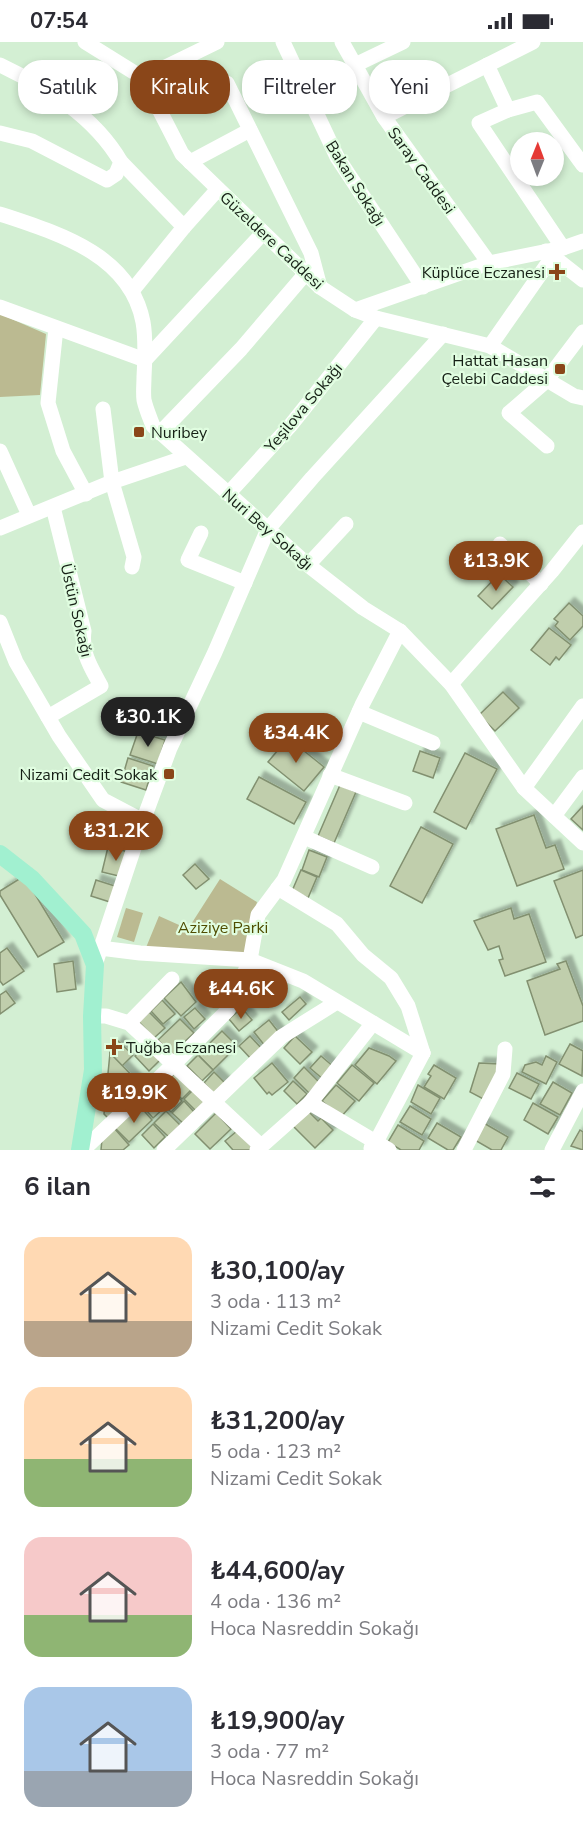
<!DOCTYPE html>
<html lang="tr">
<meta charset="utf-8">
<style>
:root{--surface:#fff;--page:#f7f7f7;--text:#2b2b33;--muted:#7c7c81;--accent:#8a4619}
body{margin:0;font-family:"Nunito Sans",sans-serif;background:var(--page);color:var(--text);height:100vh;display:flex;flex-direction:column;font-size:22px;white-space:nowrap}
*{box-sizing:border-box;margin:0}
p{font-size:20px;color:var(--muted)}
.icon{flex:none;width:33px;height:33px;fill:none;stroke:currentColor;stroke-width:2;stroke-linecap:round;stroke-linejoin:round}
.map{position:relative;height:1108px;overflow:hidden}
.drawer{display:flex;flex-direction:column;background:var(--surface);flex:1}
.drawer>*{flex:none}
.guide{position:absolute;left:18px;top:18px;width:548px;height:54px;display:flex;gap:12px}
.needle{width:39px;rotate:1deg}
.fabs{position:absolute;left:510px;top:90px;display:grid;gap:12px}
.fabs a{display:grid;place-items:center;width:54px;height:54px;border-radius:50%;background:var(--surface);box-shadow:0 3px 9px #0003;font-size:30px}
.price{position:absolute;translate:-50% -51px;padding:0 14px;border-radius:21px;background:var(--accent);color:#fff;font-size:20px;line-height:39px;filter:drop-shadow(0 2px 3px #0008)}
.price::after{content:'';position:absolute;left:50%;top:36px;width:18px;height:14px;margin-left:-9px;background:inherit;clip-path:polygon(0 0,100% 0,50% 100%)}
.price.current{background:#222;color:#fff}
ul{padding:0;list-style:none}
li{display:flex;align-items:center;gap:18px;height:150px;padding:0 24px}
li span{display:grid;place-items:center;flex:none;width:168px;height:120px;border-radius:18px;color:#555}
li>.icon{margin-inline-start:auto}
span .icon{width:72px;height:72px;fill:#fffc;stroke-width:1}
li b{font-size:26px}
h2{display:flex;justify-content:space-between;align-items:center;height:72px;padding:0 24px;font-size:26px}
.pill{padding:0 21px;border-radius:24px;background:var(--surface);box-shadow:0 3px 9px #0003;font-size:21px;line-height:54px}
.pill.current{background:var(--accent);color:#fff}
.status{display:flex;justify-content:space-between;align-items:center;height:42px;padding:0 30px;background:var(--surface);direction:ltr}
.status svg{height:16px;fill:currentColor}
.map>svg:first-child{display:block}
.green{fill:#bbba91}
.building{fill:#c0ceac;stroke:#829070;stroke-width:1.5;filter:url(#shadow)}
.lines{fill:none;stroke-linecap:round;stroke-linejoin:round}
.minor{stroke:#fff;stroke-width:15}
.major{stroke:#a1f0d0;stroke-width:18}
.poi-dot{fill:#8a4619;stroke:#e0fde0;stroke-width:2}
.labels{text-anchor:middle;stroke-width:4.5;stroke-linejoin:round;paint-order:stroke}
.street-label{font-size:16px;fill:#151f15;stroke:#e0fde0}
.poi-label{font-size:16px;fill:#151f15;stroke:#e0fde0;text-anchor:end}
.park-label{font-size:16px;fill:#4f4c00;stroke:#e0fde0}
</style>
<div class="status"><b>07:54</b><svg viewBox="0 0 49 12"><path d="M0 12V9h3v3zM5 12V6h3v6zM10 12V3h3v9zM15 12V0h3v12zM26 1h20v11H26zM47 4h2v5h-2z"/></svg></div>
<div class="map">
<svg width="583" height="1108" viewBox="0 0 583 1108">
<defs>
<filter id="shadow"><feDropShadow dx="5.5" dy="-5.5" stdDeviation="1.5" flood-color="#0004"/></filter>
</defs>
<rect width="100%" height="100%" fill="#d3efd3"/>
<!-- green -->
<g class="green">
<polygon points="0,272 46,292 40,353 0,355"/>
<polygon points="220,837 257,860 244,913 145,908 159,874 188,887"/>
<polygon points="126,866 143,871 134,900 117,895"/>
</g>
<!-- building -->
<g class="building">
<polygon points="499,532 513,545 492,567 478,554"/>
<polygon points="569,561 583,574 583,584 570,598 555,584 558,580 554,577"/>
<polygon points="549,586 571,603 559,618 556,615 550,623 531,608"/>
<polygon points="503,650 519,666 495,689 479,673"/>
<polygon points="138,690 165,698 158,722 130,713"/>
<polygon points="288,696 324,725 304,749 268,720"/>
<polygon points="420,709 440,716 433,736 413,729"/>
<polygon points="465,711 497,727 466,787 434,770"/>
<polygon points="128,716 153,724 146,748 121,740"/>
<polygon points="259,735 306,760 294,782 247,757"/>
<polygon points="340,743 356,750 334,801 318,794"/>
<polygon points="583,764 583,788 571,777"/>
<polygon points="534,773 546,806 555,803 564,827 517,844 496,787"/>
<polygon points="421,785 453,802 422,861 390,844"/>
<polygon points="108,805 129,810 123,835 102,830"/>
<polygon points="309,808 327,815 319,835 302,828"/>
<polygon points="195,822 209,837 196,847 183,833"/>
<polygon points="301,828 317,835 308,856 292,849"/>
<polygon points="583,828 583,893 576,896 554,839"/>
<polygon points="24,834 64,900 38,915 0,853 0,849"/>
<polygon points="96,838 118,845 113,861 91,854"/>
<polygon points="511,866 514,877 529,872 546,920 505,934 499,918 503,917 499,904 488,908 474,879"/>
<polygon points="7,906 24,929 3,943 0,939 0,911"/>
<polygon points="73,919 76,947 57,950 54,922"/>
<polygon points="566,919 583,964 583,979 545,993 527,939 560,927 557,922"/>
<polygon points="181,940 196,960 181,974 164,956"/>
<polygon points="6,949 15,961 0,972 0,953"/>
<polygon points="300,955 306,962 289,978 282,970"/>
<polygon points="162,958 175,972 163,982 151,969"/>
<polygon points="195,966 205,977 194,987 184,975"/>
<polygon points="242,966 252,978 239,989 229,977"/>
<polygon points="149,970 165,986 154,996 139,980"/>
<polygon points="180,977 194,991 178,1006 181,1009 174,1015 158,998"/>
<polygon points="269,978 280,992 265,1004 254,990"/>
<polygon points="222,989 237,1004 213,1028 198,1013"/>
<polygon points="250,994 263,1008 252,1018 239,1004"/>
<polygon points="295,994 312,1010 300,1022 284,1006"/>
<polygon points="118,999 133,1013 122,1024 110,1011"/>
<polygon points="147,1002 161,1017 149,1029 135,1014"/>
<polygon points="570,1002 583,1009 582,1034 559,1022"/>
<polygon points="369,1006 389,1014 396,1019 377,1042 355,1023"/>
<polygon points="110,1011 143,1045 109,1077 104,1072"/>
<polygon points="198,1013 213,1028 202,1039 187,1024"/>
<polygon points="321,1014 335,1026 324,1038 310,1026"/>
<polygon points="546,1014 557,1020 546,1042 522,1030 525,1023 536,1020 542,1023"/>
<polygon points="272,1021 288,1040 272,1053 269,1050 267,1052 254,1036"/>
<polygon points="479,1021 500,1022 487,1059 470,1050"/>
<polygon points="352,1023 374,1041 359,1059 337,1041"/>
<polygon points="434,1023 456,1036 444,1057 424,1045 431,1034 428,1032"/>
<polygon points="304,1025 319,1040 309,1051 294,1036"/>
<polygon points="176,1030 193,1046 182,1057 165,1041"/>
<polygon points="214,1030 227,1043 216,1054 204,1041"/>
<polygon points="517,1031 539,1042 531,1057 509,1046"/>
<polygon points="293,1039 307,1052 297,1062 284,1049"/>
<polygon points="553,1040 572,1051 560,1073 540,1062"/>
<polygon points="165,1041 182,1059 171,1070 153,1053"/>
<polygon points="336,1043 355,1059 341,1075 322,1059"/>
<polygon points="418,1043 440,1056 431,1072 411,1060"/>
<polygon points="193,1048 205,1060 196,1069 184,1057"/>
<polygon points="150,1052 163,1067 153,1076 140,1061"/>
<polygon points="184,1059 195,1071 184,1082 172,1071"/>
<polygon points="533,1061 558,1075 548,1092 524,1078"/>
<polygon points="139,1063 152,1078 129,1100 115,1086"/>
<polygon points="410,1064 431,1077 422,1093 400,1080"/>
<polygon points="307,1068 318,1079 321,1076 333,1088 315,1106 292,1083"/>
<polygon points="166,1069 180,1083 169,1095 154,1081"/>
<polygon points="216,1071 231,1087 210,1107 195,1092"/>
<polygon points="482,1080 508,1095 501,1108 492,1108 473,1097"/>
<polygon points="437,1081 461,1095 453,1108 448,1108 428,1096"/>
<polygon points="153,1082 165,1095 154,1106 142,1093"/>
<polygon points="398,1083 424,1099 419,1108 401,1108 388,1100"/>
<polygon points="114,1086 129,1103 123,1108 101,1108 102,1097"/>
<polygon points="580,1088 583,1090 583,1108 571,1104"/>
<polygon points="237,1089 253,1106 251,1108 233,1108 225,1099"/>
</g>
<g class="lines">
<!-- minor -->
<g class="minor">
<polyline points="85,0 143,36 182,112 320,245 355,268 376,276 490,304 574,354 583,356"/>
<polyline points="283,0 337,115 423,245"/>
<polyline points="342,0 384,75 489,221"/>
<path d="M0,23C48,46 94,74 121,120L116,132L107,138L32,99L0,91"/>
<polyline points="355,23 403,0"/>
<polyline points="487,23 508,68"/>
<polyline points="143,36 217,0"/>
<polyline points="227,41 311,211 320,245"/>
<polyline points="384,75 533,0"/>
<polyline points="121,120 184,185 218,147"/>
<polyline points="190,120 250,88"/>
<path d="M0,172C57,191 130,212 143,280C146,297 145,317 144,335C144,342 143,351 144,358C146,367 150,376 153,384L308,523L363,566L400,589L451,642L524,746L583,801"/>
<polyline points="563,206 479,81 508,68 537,60 583,123"/>
<polyline points="546,209 583,238"/>
<polyline points="132,249 184,185"/>
<polyline points="0,265 145,318"/>
<polyline points="355,268 489,221 563,206 583,199"/>
<polyline points="56,286 48,361 63,409 86,452"/>
<polyline points="490,304 553,214"/>
<polyline points="145,318 263,191"/>
<polyline points="103,367 112,440 134,515 132,525"/>
<polyline points="160,391 241,307 306,231"/>
<polyline points="547,404 509,371 546,339 583,290"/>
<polyline points="0,409 29,473"/>
<polyline points="228,452 290,384 376,276"/>
<polyline points="0,486 112,440 186,415"/>
<polyline points="201,491 188,518 245,541"/>
<polyline points="500,502 541,542"/>
<polyline points="308,523 346,482"/>
<polyline points="0,580 16,620 59,694 103,758 143,779"/>
<polyline points="451,642 552,529 583,490"/>
<polyline points="359,670 433,701"/>
<path d="M48,675L101,644C91,625 81,611 84,589L53,465"/>
<polyline points="330,733 405,761"/>
<polyline points="524,746 583,664"/>
<polyline points="554,774 583,735"/>
<polyline points="304,795 372,825"/>
<polyline points="278,846 337,882 363,913 391,936 408,964 423,1011"/>
<polyline points="100,906 140,911 250,918 303,939 423,1011"/>
<polyline points="95,923 143,779 170,706 215,610 268,487 312,436 443,292"/>
<polyline points="92,974 106,974 129,981 261,1104"/>
<polyline points="129,981 172,937"/>
<polyline points="310,1061 373,981"/>
<polyline points="371,1106 376,1100 423,1011"/>
<polyline points="83,1108 174,1022 228,968 250,918 258,873 284,838 362,663 400,589"/>
<polyline points="164,1108 281,995 337,960"/>
<polyline points="257,1108 310,1061 389,1108"/>
<polyline points="464,1108 503,1032 505,1007"/>
<polyline points="552,1108 583,1049"/>
</g>
<!-- major -->
<polyline class="major" points="0,812 32,837 83,892 95,923 92,974 93,1028 80,1108"/>
</g>
<!-- markers -->
<g class="poi-dot">
<path d="M554 221h6v6h6v6h-6v6h-6v-6h-6v-6h6z"/>
<rect x="554" y="321" width="12" height="12" rx="3"/>
<rect x="133" y="384" width="12" height="12" rx="3"/>
<rect x="163" y="726" width="12" height="12" rx="3"/>
<path d="M111 996h6v6h6v6h-6v6h-6v-6h-6v-6h6z"/>
</g>
<g class="labels">
<!-- street labels -->
<g class="street-label">
<text transform="translate(422 128) rotate(54)" y="6">Saray Caddesi</text>
<text transform="translate(356 141) rotate(58)" y="6">Bakan Sokağı</text>
<text transform="translate(272 198) rotate(43)" y="6">Güzeldere Caddesi</text>
<text transform="translate(303 365) rotate(-50)" y="6">Yeşilova Sokağı</text>
<text transform="translate(268 487) rotate(41)" y="6">Nuri Bey Sokağı</text>
<text transform="translate(77 568) rotate(77)" y="6">Üstün Sokağı</text>
</g>
<!-- poi labels -->
<g class="poi-label">
<text x="545" y="236">Küplüce Eczanesi</text>
<text x="548" y="324">Hattat Hasan<tspan x="548" dy="18">Çelebi Caddesi</tspan></text>
<text x="151" y="396" text-anchor="start">Nuribey</text>
<text x="157" y="738">Nizami Cedit Sokak</text>
<text x="126" y="1011" text-anchor="start">Tuğba Eczanesi</text>
</g>
<!-- park labels -->
<g class="park-label">
<text x="223" y="891">Aziziye Parki</text>
</g>
</g>
</svg>
<div class="fabs">
<a><svg class="needle" viewBox="-14 -14 28 28"><path d="M0-13l5 13h-10z" fill="#e53935"/><path d="M0 13l5-13h-10z" fill="#7c7c81"/></svg></a>
</div>
<b class="price" style="left:496px;top:550px">₺13.9K</b>
<b class="price current" style="left:148px;top:706px">₺30.1K</b>
<b class="price" style="left:296px;top:722px">₺34.4K</b>
<b class="price" style="left:116px;top:820px">₺31.2K</b>
<b class="price" style="left:241px;top:978px">₺44.6K</b>
<b class="price" style="left:134px;top:1082px">₺19.9K</b>
<div class="guide">
<a class="pill">Satılık</a>
<a class="pill current">Kiralık</a>
<a class="pill">Filtreler</a>
<a class="pill">Yeni</a>
</div>
</div>
<section class="drawer">
<h2>6 ilan<svg class="icon" aria-label="filters" viewBox="0 0 24 24"><path d="M4 7h16M4 17h16"/><circle cx="9" cy="7" r="2"/><circle cx="15" cy="17" r="2"/></svg></h2>
<ul>
<li><span style="background:linear-gradient(#ffd9b3 70%,#b9a48a 0)"><svg class="icon" aria-label="home" viewBox="0 0 24 24"><path d="M3 11l9-7 9 7M6 9v11h12V9"/></svg></span><div><b>₺30,100/ay</b><p>3 oda · 113 m²</p><p>Nizami Cedit Sokak</p></div></li>
<li><span style="background:linear-gradient(#ffd9b3 60%,#8fb573 0)"><svg class="icon" aria-label="home" viewBox="0 0 24 24"><path d="M3 11l9-7 9 7M6 9v11h12V9"/></svg></span><div><b>₺31,200/ay</b><p>5 oda · 123 m²</p><p>Nizami Cedit Sokak</p></div></li>
<li><span style="background:linear-gradient(#f6c9c9 65%,#8fb573 0)"><svg class="icon" aria-label="home" viewBox="0 0 24 24"><path d="M3 11l9-7 9 7M6 9v11h12V9"/></svg></span><div><b>₺44,600/ay</b><p>4 oda · 136 m²</p><p>Hoca Nasreddin Sokağı</p></div></li>
<li><span style="background:linear-gradient(#a9c7e8 70%,#9aa5b1 0)"><svg class="icon" aria-label="home" viewBox="0 0 24 24"><path d="M3 11l9-7 9 7M6 9v11h12V9"/></svg></span><div><b>₺19,900/ay</b><p>3 oda · 77 m²</p><p>Hoca Nasreddin Sokağı</p></div></li>
</ul>
</section>
